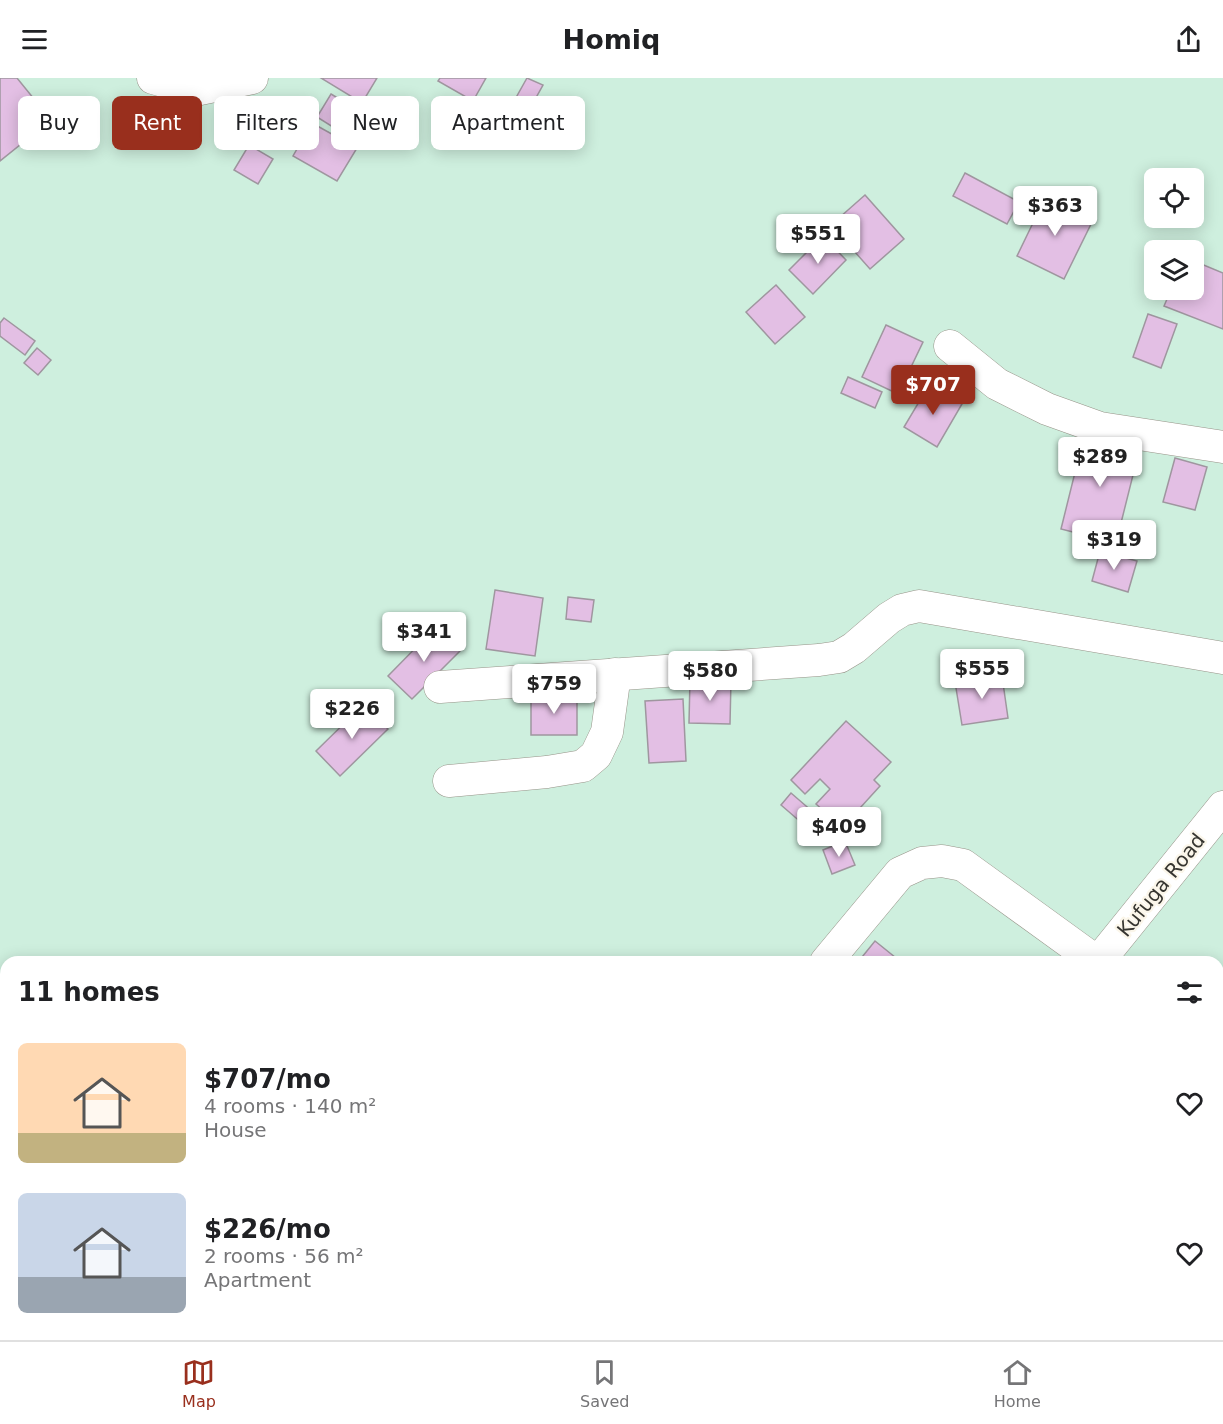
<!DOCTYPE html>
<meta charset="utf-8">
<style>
:root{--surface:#fff;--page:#f6f6f6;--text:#202124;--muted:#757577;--line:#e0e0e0;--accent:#992f1d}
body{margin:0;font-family:"DejaVu Sans",sans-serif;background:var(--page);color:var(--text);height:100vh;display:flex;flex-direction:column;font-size:22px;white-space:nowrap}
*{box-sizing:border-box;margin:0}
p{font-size:20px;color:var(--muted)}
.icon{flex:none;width:33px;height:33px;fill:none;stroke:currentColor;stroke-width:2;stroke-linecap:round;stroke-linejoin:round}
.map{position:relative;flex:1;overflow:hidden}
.sheet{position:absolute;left:0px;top:878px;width:1224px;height:386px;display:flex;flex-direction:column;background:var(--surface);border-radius:18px 18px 0 0;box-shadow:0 3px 15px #0003}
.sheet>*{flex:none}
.hud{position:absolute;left:18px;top:18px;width:600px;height:54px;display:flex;gap:12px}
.controls{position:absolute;left:1144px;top:90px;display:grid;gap:12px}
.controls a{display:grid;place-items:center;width:60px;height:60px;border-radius:9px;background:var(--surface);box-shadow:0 3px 15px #0003;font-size:30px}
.price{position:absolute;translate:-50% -51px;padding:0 14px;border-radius:6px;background:#fff;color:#222;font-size:20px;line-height:39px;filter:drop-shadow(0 2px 3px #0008)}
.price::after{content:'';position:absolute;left:50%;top:36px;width:18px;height:14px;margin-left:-9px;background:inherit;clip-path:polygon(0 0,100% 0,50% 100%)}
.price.selected{background:var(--accent);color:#fff}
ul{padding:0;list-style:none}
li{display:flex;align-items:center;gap:18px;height:150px;padding:0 18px}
li span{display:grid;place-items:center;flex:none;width:168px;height:120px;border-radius:9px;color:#555}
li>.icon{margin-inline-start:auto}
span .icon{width:72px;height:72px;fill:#fffc;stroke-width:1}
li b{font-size:26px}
h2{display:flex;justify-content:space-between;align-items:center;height:72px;padding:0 18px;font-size:26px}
.tag{padding:0 21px;border-radius:9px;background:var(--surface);box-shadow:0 3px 15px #0003;font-size:21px;line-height:54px}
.tag.selected{background:var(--accent);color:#fff}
header{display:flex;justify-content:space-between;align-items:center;height:78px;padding:0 18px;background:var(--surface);font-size:27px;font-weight:600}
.menu{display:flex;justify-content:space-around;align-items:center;height:84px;border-top:2px solid var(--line);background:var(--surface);font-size:16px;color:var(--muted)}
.menu a{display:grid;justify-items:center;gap:3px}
.menu .selected{color:var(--accent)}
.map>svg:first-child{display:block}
.garden{fill:#ceefde;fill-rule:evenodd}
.building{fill:#e3bfe4;stroke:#9f969f;stroke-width:1.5}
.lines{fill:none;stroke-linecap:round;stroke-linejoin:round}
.minor-casing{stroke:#979388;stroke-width:33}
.minor{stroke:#fff;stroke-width:32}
.labels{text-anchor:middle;stroke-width:4.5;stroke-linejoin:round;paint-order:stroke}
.street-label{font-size:20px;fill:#363530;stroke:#fbf6ea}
</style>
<header><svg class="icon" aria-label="menu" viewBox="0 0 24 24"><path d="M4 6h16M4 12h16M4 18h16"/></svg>Homiq<svg class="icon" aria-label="share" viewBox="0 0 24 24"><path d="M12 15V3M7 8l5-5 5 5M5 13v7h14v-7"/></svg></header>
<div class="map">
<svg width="1223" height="1262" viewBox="0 0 1223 1262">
<rect width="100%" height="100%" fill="#fbf6ea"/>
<!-- garden -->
<path class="garden" d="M0,0H1223V1262H0ZM1155,100H1194V140H1155ZM1155,172H1194V212H1155ZM6,884H1218V1257H6Z"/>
<!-- building -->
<g class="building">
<polygon points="0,0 17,0 51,42 0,83"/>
<polygon points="321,0 377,0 362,25"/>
<polygon points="440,0 486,0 473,23 438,3"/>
<polygon points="527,0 543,7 528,34 513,25"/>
<polygon points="331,16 351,28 336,51 317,39"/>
<polygon points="312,45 357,70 337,103 293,78"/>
<polygon points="249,67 273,81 258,106 234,92"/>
<polygon points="965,95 1019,124 1007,146 953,118"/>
<polygon points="1047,116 1094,140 1064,201 1017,178"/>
<polygon points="865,117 904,161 870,191 831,147"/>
<polygon points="823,158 846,182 813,216 789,192"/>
<polygon points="1194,183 1223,195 1223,251 1164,228 1171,212 1194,212"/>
<polygon points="776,207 805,239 775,266 746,234"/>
<polygon points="1148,236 1177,246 1161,290 1133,279"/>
<polygon points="4,240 35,263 25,277 0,258 0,245"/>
<polygon points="886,247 923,264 898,316 862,299"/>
<polygon points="37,270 51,282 38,297 24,285"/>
<polygon points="848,299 882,314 875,330 841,315"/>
<polygon points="929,307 962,326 937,369 904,349"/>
<polygon points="1085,354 1140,369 1116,465 1061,451"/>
<polygon points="1175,380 1207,389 1195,432 1163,424"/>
<polygon points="1100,473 1137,483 1128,514 1092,503"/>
<polygon points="495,512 543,520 535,578 486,571"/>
<polygon points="568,519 594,522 591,544 566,541"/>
<polygon points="436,549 460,573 412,621 388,598"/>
<polygon points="1002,598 1008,640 962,647 955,604"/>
<polygon points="690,601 731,602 730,646 689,645"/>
<rect x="531" y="616" width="46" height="41"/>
<polygon points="683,621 686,683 649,685 645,623"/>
<polygon points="364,626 388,651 340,698 316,673"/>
<polygon points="846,643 891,684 874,702 880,708 850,741 843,735 835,743 816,726 830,711 820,701 805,716 791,702"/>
<polygon points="791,715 828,747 818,759 781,727"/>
<polygon points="845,763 855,787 832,796 823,772"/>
<polygon points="875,863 901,884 858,884"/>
<polygon points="1223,970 1223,998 1218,995 1218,978"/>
<polygon points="1218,1042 1223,1045 1223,1118 1218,1115"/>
<polygon points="0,1055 6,1059 6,1077 0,1073"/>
<polygon points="555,1257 581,1257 587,1262 553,1262"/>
<polygon points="888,1257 901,1257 907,1262 883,1262"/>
</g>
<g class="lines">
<!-- minor casing -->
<g class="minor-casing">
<g id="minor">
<polyline points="153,0 195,12 252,0"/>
<polyline points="950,268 997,306 1047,331 1100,350 1223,369"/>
<polyline points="440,609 819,582 839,579 854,570 889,540 902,532 919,528 1223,580"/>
<polyline points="449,703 547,694 583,688 596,677 607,654 615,596"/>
<polyline points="826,884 900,795 922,785 942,783 963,787 1097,884"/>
<polyline points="1098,884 1223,729"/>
<polyline points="1218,1235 1223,1239"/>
<polyline points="525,1262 529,1257"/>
<polyline points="789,1262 793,1257"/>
</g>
</g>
<!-- minor -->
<use href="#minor" class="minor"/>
</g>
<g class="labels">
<!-- street labels -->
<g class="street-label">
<text transform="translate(1161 807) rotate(-51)" y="7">Kufuga Road</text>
</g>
</g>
</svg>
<div class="controls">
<a><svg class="icon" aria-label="locate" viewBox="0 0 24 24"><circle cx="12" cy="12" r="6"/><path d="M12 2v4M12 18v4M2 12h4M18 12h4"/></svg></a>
<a><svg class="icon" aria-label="layers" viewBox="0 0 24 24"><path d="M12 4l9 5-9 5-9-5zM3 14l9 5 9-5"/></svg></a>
</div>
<b class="price" style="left:1055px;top:159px">$363</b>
<b class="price" style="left:818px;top:187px">$551</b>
<b class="price selected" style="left:933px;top:338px">$707</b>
<b class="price" style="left:1100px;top:410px">$289</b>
<b class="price" style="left:1114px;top:493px">$319</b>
<b class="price" style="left:424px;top:585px">$341</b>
<b class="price" style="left:982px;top:622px">$555</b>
<b class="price" style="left:710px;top:624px">$580</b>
<b class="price" style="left:554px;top:637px">$759</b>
<b class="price" style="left:352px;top:662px">$226</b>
<b class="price" style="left:839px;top:780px">$409</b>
<div class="hud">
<a class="tag">Buy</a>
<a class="tag selected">Rent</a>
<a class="tag">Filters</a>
<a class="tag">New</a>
<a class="tag">Apartment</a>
</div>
<section class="sheet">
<h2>11 homes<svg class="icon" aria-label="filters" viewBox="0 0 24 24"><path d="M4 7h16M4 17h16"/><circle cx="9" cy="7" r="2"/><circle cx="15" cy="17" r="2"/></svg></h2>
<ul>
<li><span style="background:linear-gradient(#ffd9b3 75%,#c2b280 0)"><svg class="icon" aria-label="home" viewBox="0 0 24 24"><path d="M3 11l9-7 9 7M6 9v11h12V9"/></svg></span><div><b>$707/mo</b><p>4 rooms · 140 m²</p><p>House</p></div><svg class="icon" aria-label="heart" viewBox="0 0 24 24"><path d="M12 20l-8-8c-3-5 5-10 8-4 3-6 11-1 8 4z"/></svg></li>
<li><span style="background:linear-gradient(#c9d6e8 70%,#9aa5b1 0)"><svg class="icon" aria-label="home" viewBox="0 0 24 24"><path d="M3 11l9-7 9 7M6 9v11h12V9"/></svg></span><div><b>$226/mo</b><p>2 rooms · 56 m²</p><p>Apartment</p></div><svg class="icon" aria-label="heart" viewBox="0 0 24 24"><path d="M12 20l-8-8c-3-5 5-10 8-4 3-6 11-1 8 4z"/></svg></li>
</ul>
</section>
</div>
<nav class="menu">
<a class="selected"><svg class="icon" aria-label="map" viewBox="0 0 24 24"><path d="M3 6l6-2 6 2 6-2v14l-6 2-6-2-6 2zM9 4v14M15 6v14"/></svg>Map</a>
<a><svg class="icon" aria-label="saved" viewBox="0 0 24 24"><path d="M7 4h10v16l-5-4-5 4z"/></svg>Saved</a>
<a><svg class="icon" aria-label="home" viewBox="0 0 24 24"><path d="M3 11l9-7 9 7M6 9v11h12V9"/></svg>Home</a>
</nav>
